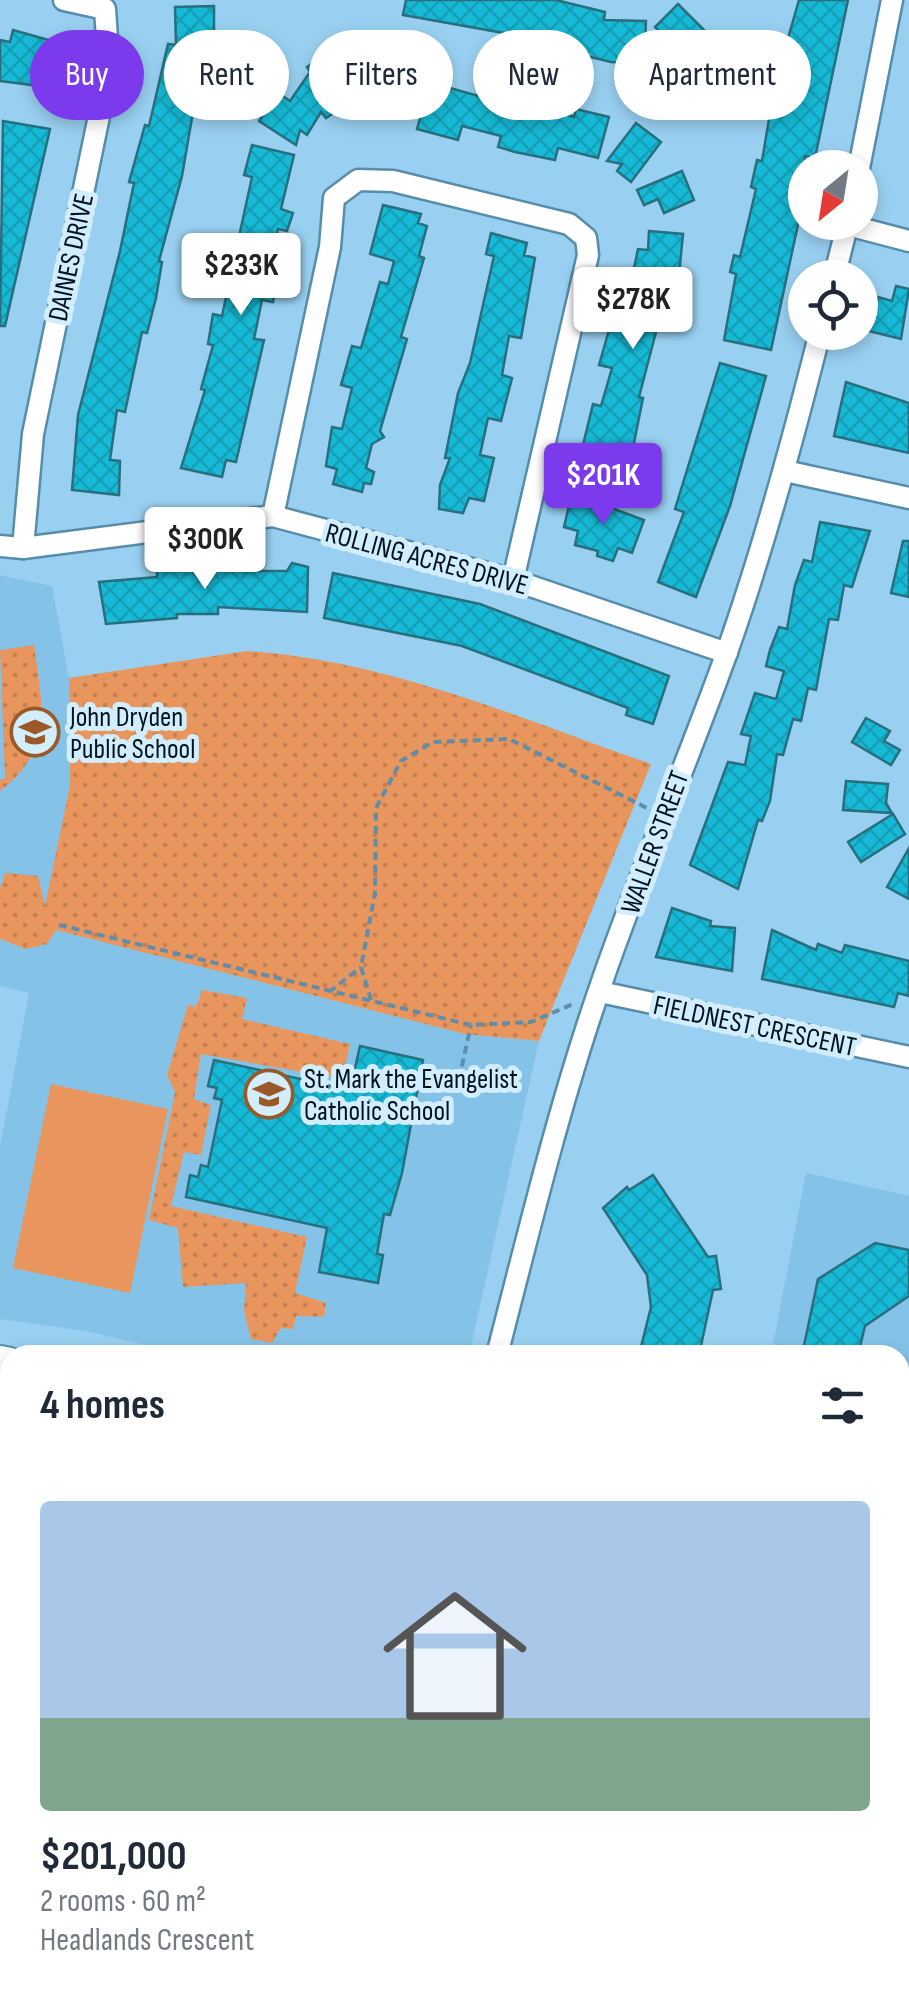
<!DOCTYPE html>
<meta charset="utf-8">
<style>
:root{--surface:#fff;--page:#f2f2f3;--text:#1f2937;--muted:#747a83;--accent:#7c3aed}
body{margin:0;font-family:"Sofia Sans Condensed",sans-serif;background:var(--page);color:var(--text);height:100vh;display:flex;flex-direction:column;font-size:38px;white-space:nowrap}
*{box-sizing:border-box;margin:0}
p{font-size:32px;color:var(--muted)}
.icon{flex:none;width:55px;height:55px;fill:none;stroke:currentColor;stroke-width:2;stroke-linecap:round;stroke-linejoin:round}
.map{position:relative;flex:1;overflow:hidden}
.drawer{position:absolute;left:0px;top:1345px;width:910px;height:672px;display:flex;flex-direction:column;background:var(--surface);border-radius:30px 30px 0 0;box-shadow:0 5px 15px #0003}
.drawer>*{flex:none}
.hud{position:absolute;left:30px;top:30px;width:850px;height:90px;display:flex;gap:20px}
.needle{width:65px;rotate:210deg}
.tools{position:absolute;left:788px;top:150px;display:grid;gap:20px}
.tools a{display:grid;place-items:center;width:90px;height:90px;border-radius:50%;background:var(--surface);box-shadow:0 5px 15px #0003;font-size:50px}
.price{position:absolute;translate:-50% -85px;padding:0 22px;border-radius:10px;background:#fff;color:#222;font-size:32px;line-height:65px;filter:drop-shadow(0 2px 5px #0008)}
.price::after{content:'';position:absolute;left:50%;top:60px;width:30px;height:22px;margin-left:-15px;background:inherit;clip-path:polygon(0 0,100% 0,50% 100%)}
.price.selected{background:var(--accent);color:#fff}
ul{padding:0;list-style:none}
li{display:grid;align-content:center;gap:20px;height:530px;padding:0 40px}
li span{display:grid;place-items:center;height:310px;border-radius:10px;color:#555}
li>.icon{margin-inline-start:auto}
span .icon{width:180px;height:180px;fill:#fffc;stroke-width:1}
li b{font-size:42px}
h2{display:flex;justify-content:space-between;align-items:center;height:120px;padding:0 40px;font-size:42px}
.tag{padding:0 35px;border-radius:45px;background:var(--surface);box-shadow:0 5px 15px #0003;font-size:35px;line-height:90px}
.tag.selected{background:var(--accent);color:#fff}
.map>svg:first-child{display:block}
.built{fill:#84c3e7}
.green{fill:#e8965e}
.park{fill:url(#park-dots)}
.building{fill:url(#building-cross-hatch);stroke:#286f7e;stroke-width:2.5}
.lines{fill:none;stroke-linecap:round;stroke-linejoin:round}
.lane-casing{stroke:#578dab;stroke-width:15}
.street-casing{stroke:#578dab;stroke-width:25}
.secondary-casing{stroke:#578dab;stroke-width:32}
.path{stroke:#638da6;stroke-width:4;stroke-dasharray:8 5;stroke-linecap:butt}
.lane{stroke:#fff;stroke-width:10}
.street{stroke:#fff;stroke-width:20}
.secondary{stroke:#fff;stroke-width:28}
.labels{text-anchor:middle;stroke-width:10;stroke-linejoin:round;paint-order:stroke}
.street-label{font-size:28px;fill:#01141f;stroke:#d2edfe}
.poi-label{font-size:28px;fill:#01141f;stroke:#d2edfe;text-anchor:start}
</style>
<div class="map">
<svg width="909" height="2016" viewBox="0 0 909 2016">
<defs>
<pattern id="park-dots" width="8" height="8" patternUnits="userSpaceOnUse" patternTransform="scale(2.5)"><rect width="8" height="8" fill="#e8965e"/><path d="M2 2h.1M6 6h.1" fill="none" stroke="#c58051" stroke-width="1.8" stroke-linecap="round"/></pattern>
<pattern id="building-cross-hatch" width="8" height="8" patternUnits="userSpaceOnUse" patternTransform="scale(2.5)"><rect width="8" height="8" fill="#17bad6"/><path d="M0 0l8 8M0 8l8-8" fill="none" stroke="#149fb7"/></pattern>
</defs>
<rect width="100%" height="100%" fill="#99d0f1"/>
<!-- built -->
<g class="built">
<polygon points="0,575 52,586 69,678 70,785 42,926 465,1034 539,1041 469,1355 191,1355 85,1331 0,1319 0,1147 29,993 0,986"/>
<polygon points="806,1173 909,1196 909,1500 900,1499 900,1355 771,1355"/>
</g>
<!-- green -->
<polygon class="green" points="51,1084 168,1109 130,1293 13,1268"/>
<!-- park -->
<g class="park">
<path d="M34,645C42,707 56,747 0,791V780L5,778L0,650Z"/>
<path d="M247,651C386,660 520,718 651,764L539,1041L465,1034L56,930L47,944L26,949L0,939V888L5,873L38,876L45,906L70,785L69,678Z"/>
<polygon points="202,990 247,998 242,1019 350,1044 342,1079 201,1054 194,1099 211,1105 201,1155 184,1152 171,1206 307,1237 295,1293 326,1303 324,1317 296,1316 293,1329 281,1328 272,1343 251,1339 244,1311 246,1283 183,1287 178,1228 149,1220 175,1092 167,1075 188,1005 196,1007"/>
</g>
<!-- building -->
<g class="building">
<polygon points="406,0 556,0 605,12 604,20 646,21 644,64 611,62 565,51 566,43 516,31 515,35 403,15"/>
<polygon points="799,0 848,0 815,158 805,156 805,192 771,350 724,340 736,274 730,272 734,255 740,257 756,189 751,187 757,160 762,161 774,89 768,88 773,64 780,66"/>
<polygon points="678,4 710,36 687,59 655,27"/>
<polygon points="214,6 214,38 204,84 198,83 182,176 159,261 162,262 156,298 147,333 142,332 125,412 117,410 110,460 120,461 119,495 72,490 78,415 120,251 134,183 129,182 145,125 149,126 168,44 176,45 175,7"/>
<polygon points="13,30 52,41 50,52 70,56 63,89 0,81 0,40 10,42"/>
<polygon points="339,55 364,93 326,118 321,112 307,135 300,130 296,145 259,121 277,92 290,101 310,72 307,67 320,59 324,65"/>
<polygon points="371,66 493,100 494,93 528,101 574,117 576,109 609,117 598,158 558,148 555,160 515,152 498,147 501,136 462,126 458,140 417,129 420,118 379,111 380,102 365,99"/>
<polygon points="3,121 50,129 5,326 0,326"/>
<polygon points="636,123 661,142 631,182 617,171 622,164 607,161"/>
<polygon points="252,145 294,155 281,209 293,213 287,231 278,229 272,257 281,259 273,302 262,300 254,339 264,340 236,462 226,460 222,477 181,468 205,390 201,389 213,345 208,344 213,314 222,316 245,209 252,177 244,175"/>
<polygon points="682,171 694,200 664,213 658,199 644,205 637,190"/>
<polygon points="383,205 421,214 418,223 427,226 419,256 424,258 401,337 407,339 380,431 384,437 372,444 366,468 374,472 371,484 364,483 362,492 333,484 337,469 326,466 332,427 342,429 352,388 341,385 352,346 361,348 380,282 388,284 394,261 370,254"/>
<polygon points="649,231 683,234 680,265 667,310 662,309 639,397 643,398 628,473 592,463 596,449 583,445 593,404 601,406 612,368 599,365 611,323 622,326 638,249 648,250"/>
<polygon points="491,233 527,243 524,255 535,258 521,338 509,336 502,375 512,378 501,421 488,418 480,455 494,458 484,501 469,498 463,513 439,509 440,485 450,458 445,458 458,393 470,363 494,256 486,254"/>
<polygon points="896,286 909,289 901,339 869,331 878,297 892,301"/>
<polygon points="720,363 766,376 730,506 696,597 658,582 684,512 675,509"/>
<polygon points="846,382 909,403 909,453 834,436"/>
<polygon points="579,496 644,520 632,553 618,548 613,561 597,556 598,551 575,545 578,531 564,527 570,501 577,502"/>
<polygon points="820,522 870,531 852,587 844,585 838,620 829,619 816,690 808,688 801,721 793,719 783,755 777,754 770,801 762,821 758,820 738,889 690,865 728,762 745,765 751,736 741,734 755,693 776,699 784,671 766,666 770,650 779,627 787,629 795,585 804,560 812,562"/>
<polygon points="903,541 909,541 909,597 891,593"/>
<polygon points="259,559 259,571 287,571 292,563 308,567 307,612 218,607 218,614 177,614 177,618 106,624 99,582 157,577 157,570 184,567 238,569 243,560"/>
<polygon points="333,573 480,604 669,676 653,724 626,715 628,708 462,646 324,618"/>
<polygon points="866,718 890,731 884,741 900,750 891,765 852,742"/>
<polygon points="846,781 888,784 886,803 892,813 843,810"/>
<polygon points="893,814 905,834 861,862 848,842"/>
<polygon points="909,848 909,899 887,887"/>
<polygon points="672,908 711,921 710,926 735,928 732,971 656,957"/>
<polygon points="772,930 816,950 818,944 842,953 845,945 909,961 909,996 898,993 894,1007 762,979"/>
<polygon points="360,1046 423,1060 402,1173 390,1215 384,1214 377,1254 383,1255 378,1283 319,1272 327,1228 186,1197 190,1175 198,1177 201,1165 208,1167 222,1100 214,1098 217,1088 208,1086 214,1060 350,1090"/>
<polygon points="653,1175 708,1257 716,1256 721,1289 713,1290 699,1355 639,1355 651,1307 647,1275 603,1208 627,1187 629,1190"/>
<polygon points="875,1243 909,1250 909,1296 865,1326 858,1355 802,1355 818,1279"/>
</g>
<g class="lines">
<!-- lane casing -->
<g class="lane-casing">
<polyline id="lane" points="900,1872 909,1874"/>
</g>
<!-- street casing -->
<g class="street-casing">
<g id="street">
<polyline points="859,168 892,0"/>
<polyline points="848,225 909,241"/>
<polyline points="834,278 848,222"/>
<polyline points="785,471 909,498"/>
<polyline points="273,516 330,247 334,198 358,180 393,181 569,224 586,238 588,255 513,580"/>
<polyline points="0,546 23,548 273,516 513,580 727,653"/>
<polyline points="23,548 33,434 109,68 105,9 64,0"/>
<polyline points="600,992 909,1057"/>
<path d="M497,1355C526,1243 553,1130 589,1020C630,895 683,775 727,652C764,547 793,440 820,332"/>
<polyline points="0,1576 10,1518"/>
<polyline points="0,1607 10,1609"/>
<polyline points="0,1849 10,1846"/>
<polyline points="801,2008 844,2016"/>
<polyline points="339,2016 340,2008"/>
</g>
</g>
<!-- secondary casing -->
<g class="secondary-casing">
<g id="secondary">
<polyline points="0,1360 10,1362"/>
<polyline points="900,1527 909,1528"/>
</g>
</g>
<!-- path -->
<g class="path">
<polyline points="59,925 471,1025 531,1022 573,1004"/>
<polyline points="329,992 361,967"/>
<polyline points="371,1000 361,967 375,893 376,808 401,761 433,742 509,739 647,808"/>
<polyline points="459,1079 471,1025"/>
</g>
<!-- lane -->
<use href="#lane" class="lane"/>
<!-- street -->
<use href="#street" class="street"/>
<!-- secondary -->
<use href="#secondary" class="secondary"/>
</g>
<!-- icons -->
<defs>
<g id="school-ring" transform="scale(2.5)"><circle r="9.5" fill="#d2edfe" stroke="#9c5928" stroke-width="1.5"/><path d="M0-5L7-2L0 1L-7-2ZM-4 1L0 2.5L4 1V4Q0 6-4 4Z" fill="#9c5928"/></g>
</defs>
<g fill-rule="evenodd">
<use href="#school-ring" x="35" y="732"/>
<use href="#school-ring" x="269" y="1094"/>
</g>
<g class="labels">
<!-- street labels -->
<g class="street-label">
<text transform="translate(70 257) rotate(-78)" y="10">DAINES DRIVE</text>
<text transform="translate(427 558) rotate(15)" y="10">ROLLING ACRES DRIVE</text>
<text transform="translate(654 842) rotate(-70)" y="10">WALLER STREET</text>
<text transform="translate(755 1025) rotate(12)" y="10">FIELDNEST CRESCENT</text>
</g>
<!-- poi labels -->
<g class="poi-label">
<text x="70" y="726">John Dryden<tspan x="70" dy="32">Public School</tspan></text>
<text x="304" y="1088">St. Mark the Evangelist<tspan x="304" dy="32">Catholic School</tspan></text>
</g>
</g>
</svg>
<div class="tools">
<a><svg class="needle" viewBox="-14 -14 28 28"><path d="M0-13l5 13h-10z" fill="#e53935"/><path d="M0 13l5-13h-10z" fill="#747a83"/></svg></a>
<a><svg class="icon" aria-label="locate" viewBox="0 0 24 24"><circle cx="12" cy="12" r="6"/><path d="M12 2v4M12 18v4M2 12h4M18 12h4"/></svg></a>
</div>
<b class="price" style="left:241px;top:318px">$233K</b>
<b class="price" style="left:633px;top:352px">$278K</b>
<b class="price selected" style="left:603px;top:528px">$201K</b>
<b class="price" style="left:205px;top:592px">$300K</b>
<div class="hud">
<a class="tag selected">Buy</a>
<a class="tag">Rent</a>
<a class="tag">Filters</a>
<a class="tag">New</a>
<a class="tag">Apartment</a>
</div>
<section class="drawer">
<h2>4 homes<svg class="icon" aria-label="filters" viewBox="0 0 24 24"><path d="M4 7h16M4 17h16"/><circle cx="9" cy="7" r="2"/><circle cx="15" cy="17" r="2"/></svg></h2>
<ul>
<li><span style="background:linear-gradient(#a9c7e8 70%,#7fa58c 0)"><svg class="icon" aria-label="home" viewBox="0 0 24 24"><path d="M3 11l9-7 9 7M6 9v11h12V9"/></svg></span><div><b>$201,000</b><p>2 rooms · 60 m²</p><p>Headlands Crescent</p></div></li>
</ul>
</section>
</div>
